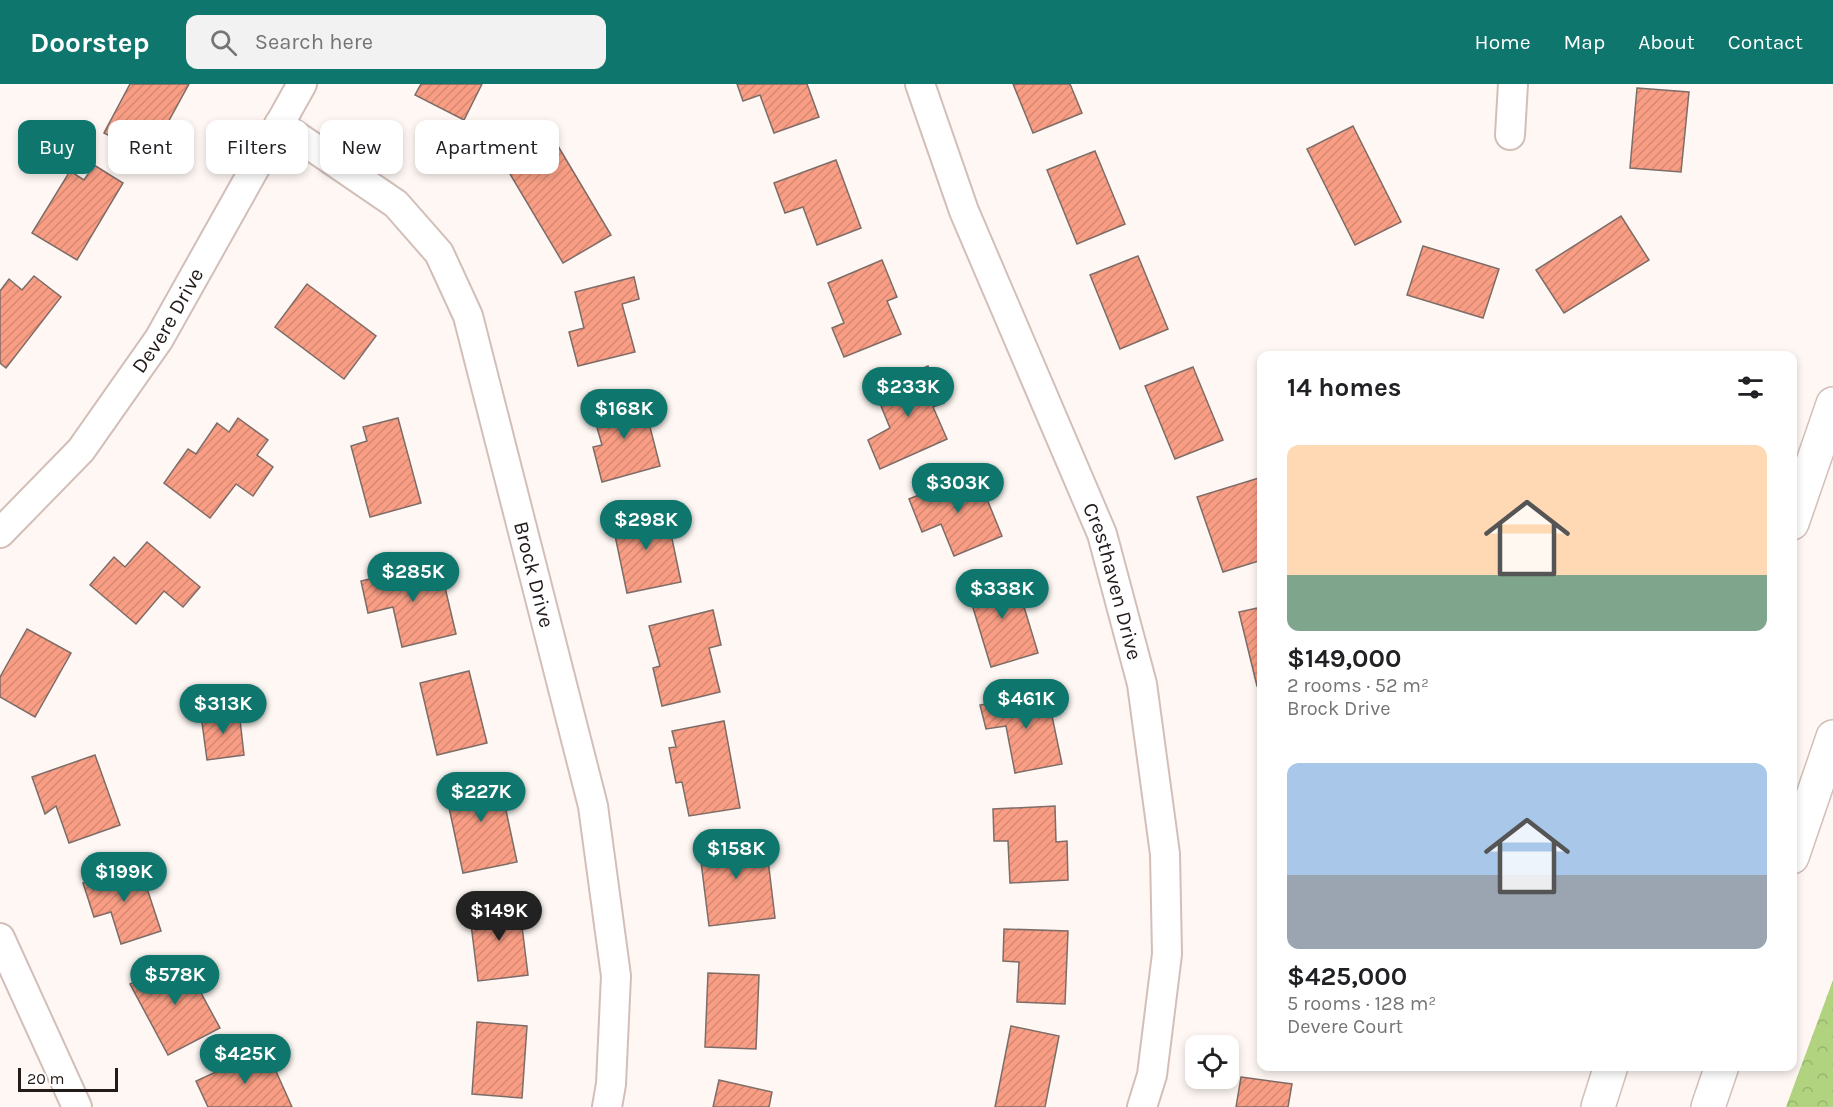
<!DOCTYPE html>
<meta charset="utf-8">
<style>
:root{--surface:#fff;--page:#f2f2f2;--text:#202124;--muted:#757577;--accent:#0f766e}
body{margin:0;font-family:Karla,sans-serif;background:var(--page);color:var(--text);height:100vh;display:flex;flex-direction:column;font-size:22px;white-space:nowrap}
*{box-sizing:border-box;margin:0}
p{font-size:20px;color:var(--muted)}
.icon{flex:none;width:33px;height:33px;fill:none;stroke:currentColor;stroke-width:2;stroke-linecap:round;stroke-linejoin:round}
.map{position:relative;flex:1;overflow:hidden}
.drawer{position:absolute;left:1257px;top:267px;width:540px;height:720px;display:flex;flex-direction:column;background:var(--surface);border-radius:12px;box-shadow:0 3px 9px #0003}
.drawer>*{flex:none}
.guide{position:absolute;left:18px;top:36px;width:570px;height:54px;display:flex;gap:12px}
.fabs{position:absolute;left:1185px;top:951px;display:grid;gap:12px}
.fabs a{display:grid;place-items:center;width:54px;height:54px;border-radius:12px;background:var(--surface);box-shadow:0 3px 9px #0003;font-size:30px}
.scale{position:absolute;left:18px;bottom:15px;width:100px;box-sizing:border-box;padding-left:6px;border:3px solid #221b19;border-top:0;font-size:16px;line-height:21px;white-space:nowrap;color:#221b19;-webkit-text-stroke:4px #fff;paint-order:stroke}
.price{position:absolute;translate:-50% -51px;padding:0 14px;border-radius:21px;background:var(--accent);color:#fff;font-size:20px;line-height:39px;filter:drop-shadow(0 2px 3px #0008)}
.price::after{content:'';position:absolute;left:50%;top:36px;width:18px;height:14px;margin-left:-9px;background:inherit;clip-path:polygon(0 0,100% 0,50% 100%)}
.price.active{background:#222;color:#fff}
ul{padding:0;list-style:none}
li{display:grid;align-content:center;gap:12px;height:318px;padding:0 30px}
li span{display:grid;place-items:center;height:186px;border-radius:12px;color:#555}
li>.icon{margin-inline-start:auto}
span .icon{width:108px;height:108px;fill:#fffc;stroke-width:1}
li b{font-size:26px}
h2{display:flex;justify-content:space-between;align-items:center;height:72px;padding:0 30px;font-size:26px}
.pill{padding:0 21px;border-radius:12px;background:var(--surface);box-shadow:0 3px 9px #0003;font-size:21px;line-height:54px}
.pill.active{background:var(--accent);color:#fff}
header{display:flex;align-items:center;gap:36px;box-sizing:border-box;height:84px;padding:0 30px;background:var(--accent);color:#fff}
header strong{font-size:28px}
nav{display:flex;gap:33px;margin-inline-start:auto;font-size:21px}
.search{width:420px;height:54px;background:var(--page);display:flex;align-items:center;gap:15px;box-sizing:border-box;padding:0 21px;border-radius:12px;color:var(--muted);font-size:22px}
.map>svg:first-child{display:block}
.forest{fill:url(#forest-crowns)}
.building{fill:url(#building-hatch);stroke:#7e6c67;stroke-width:1.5}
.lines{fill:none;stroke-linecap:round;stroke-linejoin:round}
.minor-casing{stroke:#d2bfb8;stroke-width:32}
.motorway-casing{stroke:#d2bfb8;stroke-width:36}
.minor{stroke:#fff;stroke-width:28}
.motorway{stroke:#fff;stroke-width:33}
.labels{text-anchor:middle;stroke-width:5;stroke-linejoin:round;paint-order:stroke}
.street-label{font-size:21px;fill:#221b19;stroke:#fff}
</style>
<header>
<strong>Doorstep</strong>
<div class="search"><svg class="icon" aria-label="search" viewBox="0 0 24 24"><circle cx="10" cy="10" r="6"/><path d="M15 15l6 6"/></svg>Search here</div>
<nav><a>Home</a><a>Map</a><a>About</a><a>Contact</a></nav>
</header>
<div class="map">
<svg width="1833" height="1023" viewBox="0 0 1833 1023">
<defs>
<pattern id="forest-crowns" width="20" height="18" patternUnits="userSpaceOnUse" patternTransform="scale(1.5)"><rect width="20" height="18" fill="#b1d380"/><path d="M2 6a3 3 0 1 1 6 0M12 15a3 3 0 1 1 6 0" fill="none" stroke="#98b56e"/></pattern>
<pattern id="building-hatch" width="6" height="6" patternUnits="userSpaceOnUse" patternTransform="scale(1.5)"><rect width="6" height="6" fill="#f99e85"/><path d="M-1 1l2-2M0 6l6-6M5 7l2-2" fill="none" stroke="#d58872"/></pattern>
</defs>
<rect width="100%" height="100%" fill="#fef7f3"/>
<!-- forest -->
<polygon class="forest" points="1833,896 1833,1023 1786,1023"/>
<!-- building -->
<g class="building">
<polygon points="130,0 189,0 149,73 104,49"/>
<polygon points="421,0 482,0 464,36 415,11"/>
<polygon points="737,0 807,0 819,33 774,49 760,11 743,17"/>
<polygon points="1013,0 1070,0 1082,29 1033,49"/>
<polygon points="1637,4 1689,8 1681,88 1630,84"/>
<polygon points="1353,42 1401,138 1355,161 1307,65"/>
<polygon points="558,62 611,151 563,179 510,90"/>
<polygon points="1095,67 1125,140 1077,160 1047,86"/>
<polygon points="836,76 861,144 817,161 803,123 785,129 774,99"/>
<polygon points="94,81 123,99 77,176 32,149 70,87 84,96"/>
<polygon points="1621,132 1649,176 1564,229 1536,186"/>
<polygon points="1423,162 1499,185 1483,234 1407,211"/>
<polygon points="1138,172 1168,245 1120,265 1090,191"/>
<polygon points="882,176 897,213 887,217 901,250 844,273 832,244 844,239 828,199"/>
<polygon points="34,192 61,213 6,284 0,279 0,207 9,195 22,206"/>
<polygon points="634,193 639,215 622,220 635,268 578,282 569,248 584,244 575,208"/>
<polygon points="307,200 376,252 344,295 275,243"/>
<polygon points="928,282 944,319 933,323 947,355 880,385 868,356 890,344 874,305"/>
<polygon points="1193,283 1223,356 1175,375 1145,302"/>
<polygon points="642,312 660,382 602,398 593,363 602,361 592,326"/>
<polygon points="238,334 268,356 257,371 273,383 253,412 236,400 210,434 164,399 188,365 196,370 217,339 229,348"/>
<polygon points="398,334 421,419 370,433 351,362 367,357 363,343"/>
<polygon points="976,388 1002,452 954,472 941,440 922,448 909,415"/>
<polygon points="1262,393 1262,476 1223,488 1197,413"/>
<polygon points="666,426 681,498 627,509 612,437"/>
<polygon points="147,458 200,503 183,523 164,507 136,540 90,501 114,473 125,483"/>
<polygon points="439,478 456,550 402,563 393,523 368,529 361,497"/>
<polygon points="1014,490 1038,569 991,583 967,504"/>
<polygon points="1262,523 1262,601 1257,602 1239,528"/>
<polygon points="713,526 721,561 709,564 720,608 662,622 653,584 660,582 649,542"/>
<polygon points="27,545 71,569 35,633 0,613 0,593"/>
<polygon points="469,587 487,659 437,671 420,599"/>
<polygon points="1047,608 1062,680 1015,689 1006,642 986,645 980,621"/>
<polygon points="239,627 244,671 207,676 201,631"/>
<polygon points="724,637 740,724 689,732 682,698 676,699 669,664 676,663 672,647"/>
<polygon points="95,671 120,741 69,759 56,722 45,730 32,693"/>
<polygon points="498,689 517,778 463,789 444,700"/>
<polygon points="1055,722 1056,758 1067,757 1068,796 1010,799 1008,757 994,757 993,725"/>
<polygon points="740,749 741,762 766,759 775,834 709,842 698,754"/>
<polygon points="139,780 161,847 121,860 111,828 94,833 83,799"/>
<polygon points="519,818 528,891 478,897 469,824"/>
<polygon points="1004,845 1068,847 1065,920 1017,918 1019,878 1003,877"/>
<polygon points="181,872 220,944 168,971 130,900"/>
<polygon points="708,889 759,891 756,965 705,963"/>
<polygon points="477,938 527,942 522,1014 472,1010"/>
<polygon points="1011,942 1059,952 1045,1023 995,1023"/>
<polygon points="266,965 292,1023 208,1023 196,997"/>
<polygon points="1241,993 1292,1000 1288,1023 1236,1023"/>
<polygon points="719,996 772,1008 769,1023 713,1023"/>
</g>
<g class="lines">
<!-- minor casing -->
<g class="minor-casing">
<g id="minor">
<path id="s1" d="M920,0L964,127L1102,450L1142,600L1165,770L1167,870L1152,991L1142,1023"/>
<path id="s2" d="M279,40L396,120L439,169L468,232L593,722L616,892L611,1000L607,1023"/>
<polyline points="1510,51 1513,0"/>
<path id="s3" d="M0,449L81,366L159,255L302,0"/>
<polyline points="0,854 77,1023"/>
</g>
</g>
<!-- motorway casing -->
<g class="motorway-casing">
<g id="motorway">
<polyline points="1792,439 1833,320"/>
<polyline points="1792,773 1833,653"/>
<polyline points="1598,1023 1611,982"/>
<polyline points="1708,1023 1722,982"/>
</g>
</g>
<!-- minor -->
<use href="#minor" class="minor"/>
<!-- motorway -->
<use href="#motorway" class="motorway"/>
</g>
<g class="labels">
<!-- street labels -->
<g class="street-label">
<text dy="7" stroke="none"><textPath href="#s3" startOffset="272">Devere Drive</textPath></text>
<text dy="7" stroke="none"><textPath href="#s2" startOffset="543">Brock Drive</textPath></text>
<text dy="7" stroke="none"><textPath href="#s1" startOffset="534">Cresthaven Drive</textPath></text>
</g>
</g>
</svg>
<div class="fabs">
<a><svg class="icon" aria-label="locate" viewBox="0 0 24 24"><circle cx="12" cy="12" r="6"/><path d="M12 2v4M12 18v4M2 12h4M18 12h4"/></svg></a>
</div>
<div class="scale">20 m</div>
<b class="price" style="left:908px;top:334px">$233K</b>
<b class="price" style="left:624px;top:356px">$168K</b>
<b class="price" style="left:958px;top:430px">$303K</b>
<b class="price" style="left:646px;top:467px">$298K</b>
<b class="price" style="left:413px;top:519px">$285K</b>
<b class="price" style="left:1002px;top:536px">$338K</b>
<b class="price" style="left:1026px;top:646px">$461K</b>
<b class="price" style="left:223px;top:651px">$313K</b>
<b class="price" style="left:481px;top:739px">$227K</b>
<b class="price" style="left:736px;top:796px">$158K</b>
<b class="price" style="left:124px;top:819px">$199K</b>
<b class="price active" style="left:499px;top:858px">$149K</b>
<b class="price" style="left:175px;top:922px">$578K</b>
<b class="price" style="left:245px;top:1001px">$425K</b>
<div class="guide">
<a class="pill active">Buy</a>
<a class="pill">Rent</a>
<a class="pill">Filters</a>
<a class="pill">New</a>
<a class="pill">Apartment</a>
</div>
<section class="drawer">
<h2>14 homes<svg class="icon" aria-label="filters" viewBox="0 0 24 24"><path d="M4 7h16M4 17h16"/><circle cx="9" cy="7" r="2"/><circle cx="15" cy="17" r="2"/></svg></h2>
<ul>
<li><span style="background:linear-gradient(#ffd9b3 70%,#7fa58c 0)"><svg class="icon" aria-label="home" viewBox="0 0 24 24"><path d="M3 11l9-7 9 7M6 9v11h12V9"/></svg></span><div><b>$149,000</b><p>2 rooms · 52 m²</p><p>Brock Drive</p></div></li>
<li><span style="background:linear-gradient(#a9c7e8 60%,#9aa5b1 0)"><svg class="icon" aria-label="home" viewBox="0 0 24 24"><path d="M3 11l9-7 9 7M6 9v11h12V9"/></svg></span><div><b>$425,000</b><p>5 rooms · 128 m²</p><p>Devere Court</p></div></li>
</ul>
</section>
</div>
